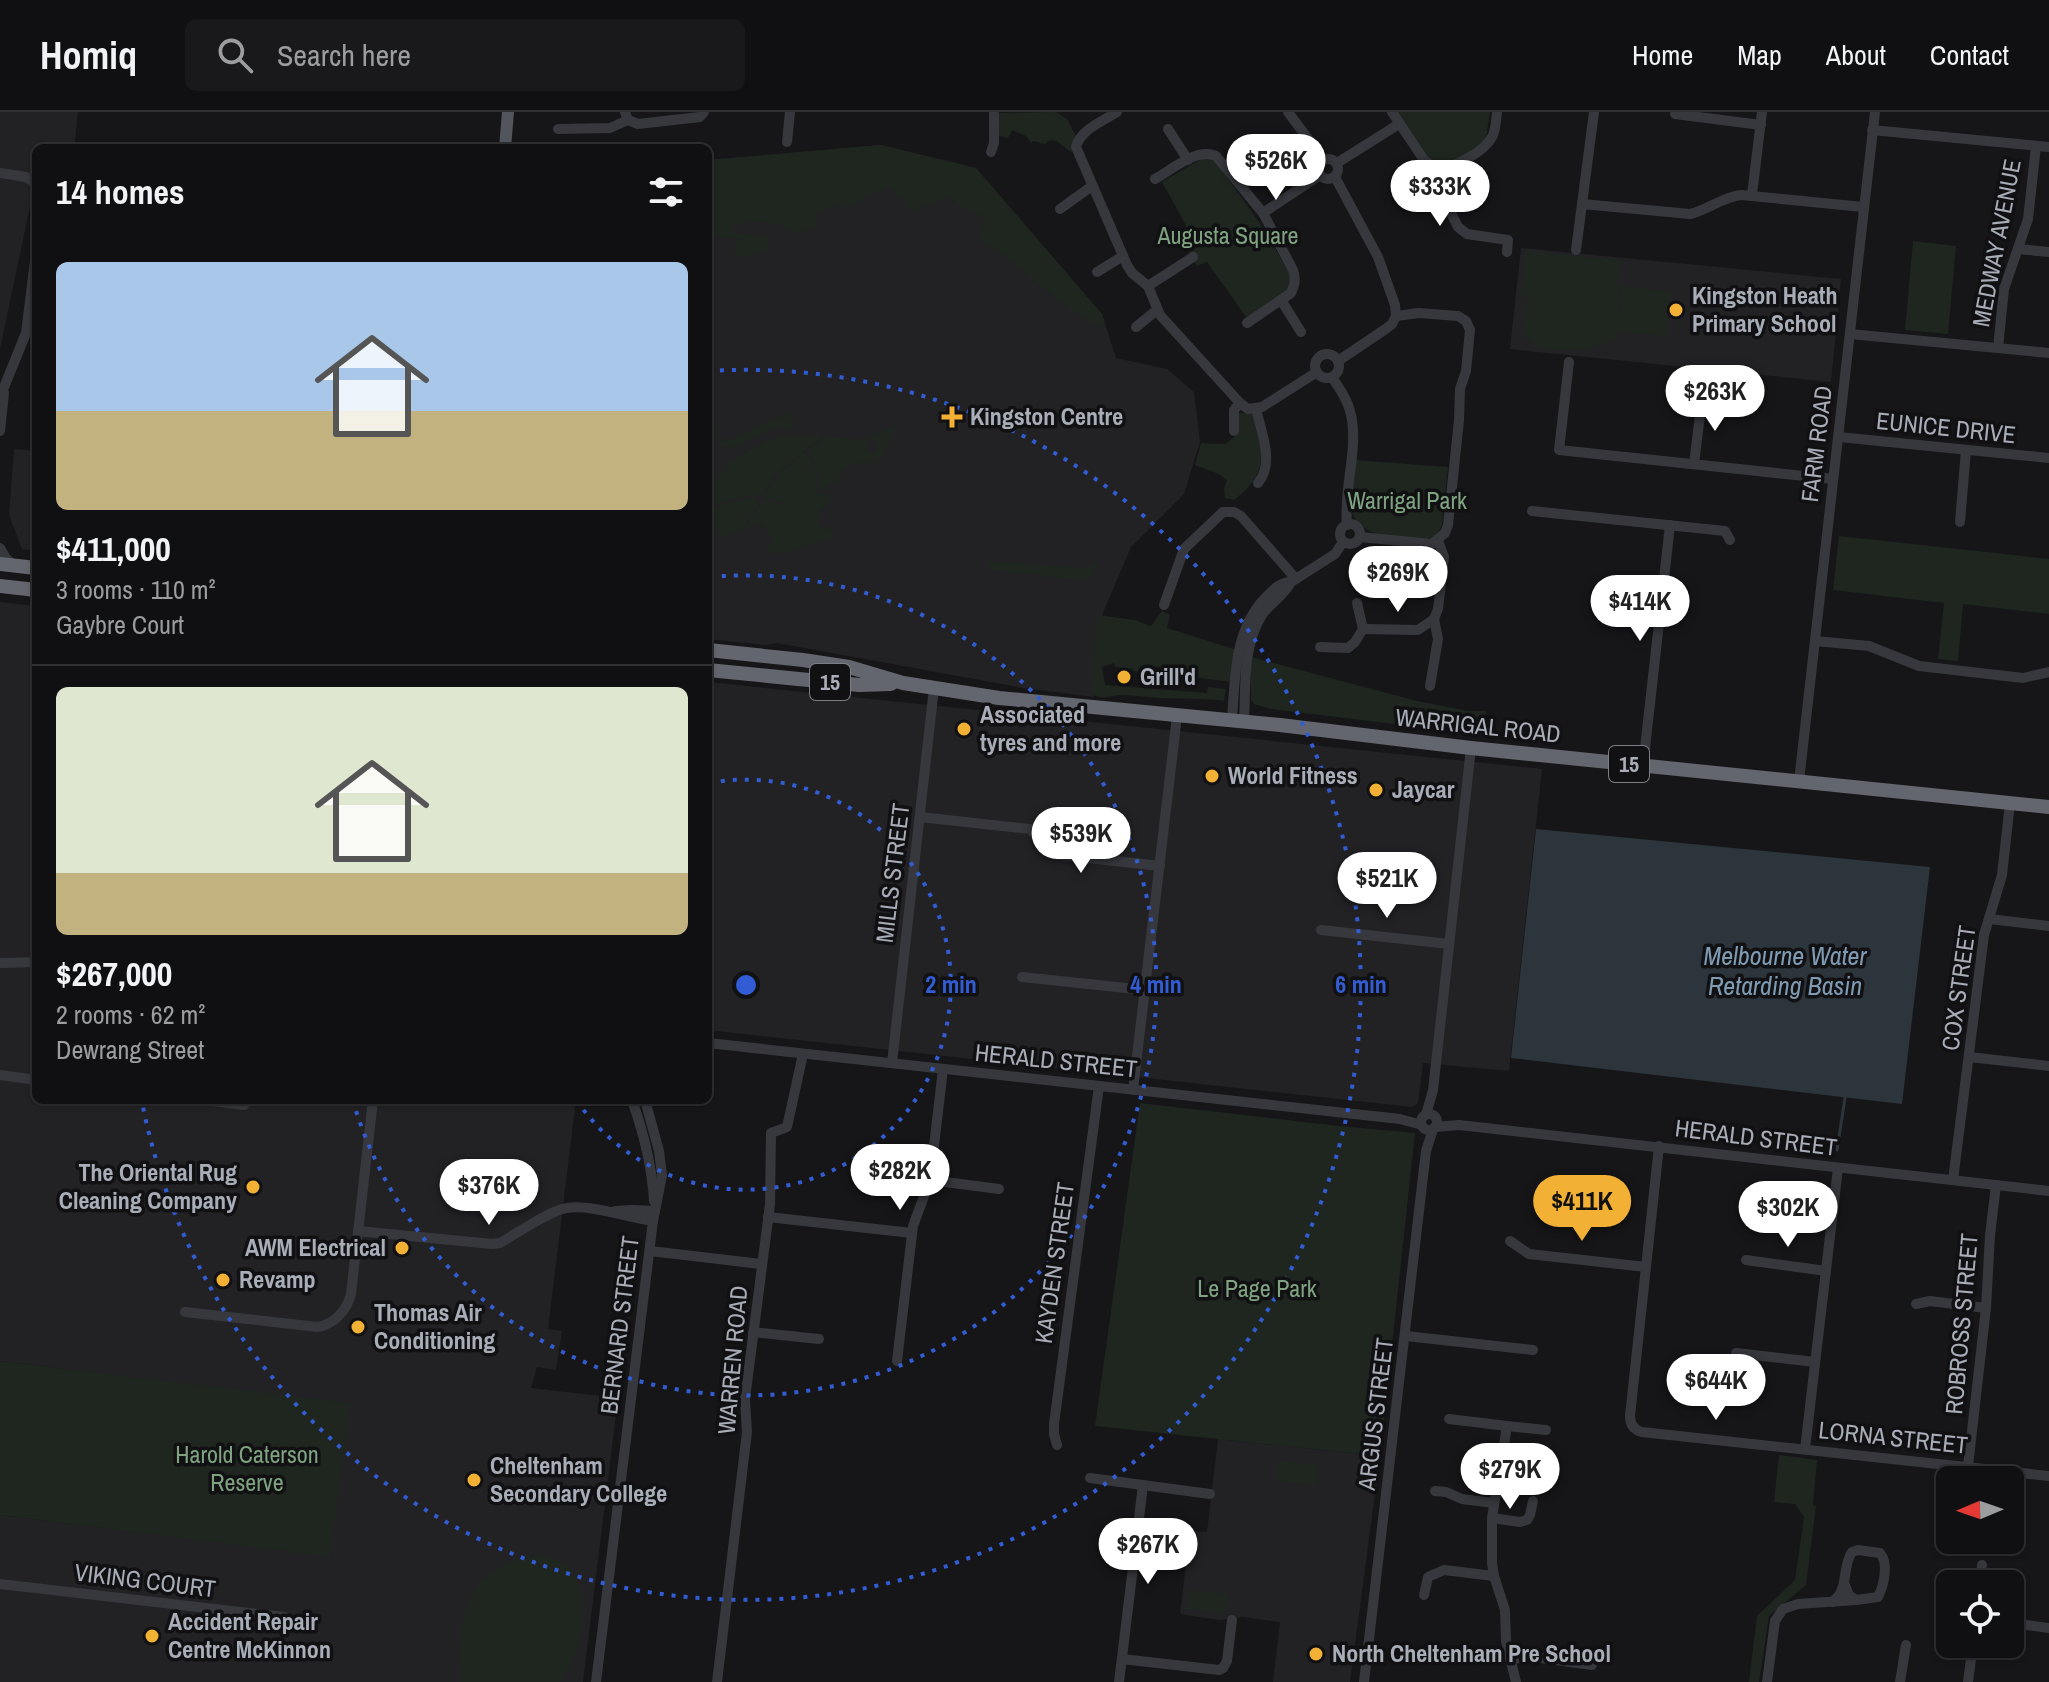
<!DOCTYPE html>
<meta charset="utf-8">
<style>
:root{--surface:#101012;--page:#19191b;--text:#f1f3f6;--muted:#9c9d9f;--line:#303032;--accent:#f2b134}
body{margin:0;font-family:"Archivo Narrow",sans-serif;background:var(--page);color:var(--text);height:100vh;display:flex;flex-direction:column;font-size:30px;white-space:nowrap}
*{box-sizing:border-box;margin:0}
p{font-size:26px;color:var(--muted)}
.icon{flex:none;width:44px;height:44px;fill:none;stroke:currentColor;stroke-width:2;stroke-linecap:round;stroke-linejoin:round}
.map{position:relative;flex:1;overflow:hidden}
.drawer{position:absolute;left:32px;top:32px;width:680px;height:960px;display:flex;flex-direction:column;background:var(--surface);border-radius:12px;box-shadow:0 2px 6px #0004,0 0 0 2px var(--line)}
.drawer>*{flex:none}
.needle{width:52px;rotate:268deg}
.fabs{position:absolute;left:1936px;top:1354px;display:grid;gap:16px}
.fabs a{display:grid;place-items:center;width:88px;height:88px;border-radius:12px;background:var(--surface);box-shadow:0 2px 6px #0004,0 0 0 2px var(--line);font-size:40px}
.price{position:absolute;translate:-50% -68px;padding:0 18px;border-radius:28px;background:#fff;color:#222;font-size:26px;line-height:52px;filter:drop-shadow(0 2px 4px #0008)}
.price::after{content:'';position:absolute;left:50%;top:48px;width:24px;height:18px;margin-left:-12px;background:inherit;clip-path:polygon(0 0,100% 0,50% 100%)}
.price.on{background:var(--accent);color:#111}
ul{padding:0;list-style:none}
li{display:grid;align-content:center;gap:16px;height:424px;padding:0 24px}
li+li{border-top:2px solid var(--line)}
li span{display:grid;place-items:center;height:248px;border-radius:12px;color:#555}
li>.icon{margin-inline-start:auto}
span .icon{width:144px;height:144px;fill:#fffc;stroke-width:1}
li b{font-size:34px}
h2{display:flex;justify-content:space-between;align-items:center;height:96px;padding:0 24px;font-size:34px}
header{display:flex;align-items:center;gap:48px;box-sizing:border-box;height:112px;padding:0 40px;background:var(--surface);border-bottom:2px solid var(--line)}
header strong{font-size:38px}
nav{display:flex;gap:44px;margin-inline-start:auto;font-size:28px}
.search{width:560px;height:72px;background:var(--page);display:flex;align-items:center;gap:20px;box-sizing:border-box;padding:0 28px;border-radius:12px;color:var(--muted);font-size:30px}
.map>svg:first-child{display:block}
.built{fill:#222225}
.green{fill:#1e261f}
.water{fill:#2c353c}
.lines{fill:none;stroke-linecap:round;stroke-linejoin:round}
.stream{stroke:#2c353c;stroke-width:3}
.minor{stroke:#37383d;stroke-width:10}
.major{stroke:#53555c;stroke-width:12}
.highway{stroke:#63666e;stroke-width:14}
.ring{fill:none;stroke:#325cd3;stroke-width:4;stroke-dasharray:4 8}
.poi-dot{fill:#f2b134;stroke:#111113;stroke-width:3}
.labels{text-anchor:middle;stroke-width:7;stroke-linejoin:round;paint-order:stroke}
.shield{fill:#111113;stroke:#7b7e86;stroke-width:2}
.shield-label{font-size:22px;font-weight:bold;fill:#a8adb8}
.park-label{font-size:24px;fill:#7fa381;stroke:#111113}
.street-label{font-size:24px;fill:#a8adb8;stroke:#111113}
.poi-label{font-size:24px;font-weight:bold;fill:#a8adb8;stroke:#111113;text-anchor:start}
.water-label{font-size:26px;font-style:italic;fill:#7f9bb3;stroke:#111113}
.centre{fill:#325cd3;stroke:#111113;stroke-width:4}
.ring-label{font-size:24px;text-anchor:middle;font-weight:bold;fill:#325cd3;stroke:#111113;stroke-width:7;stroke-linejoin:round;paint-order:stroke}
</style>
<header>
<strong>Homiq</strong>
<div class="search"><svg class="icon" aria-label="search" viewBox="0 0 24 24"><circle cx="10" cy="10" r="6"/><path d="M15 15l6 6"/></svg>Search here</div>
<nav><a>Home</a><a>Map</a><a>About</a><a>Contact</a></nav>
</header>
<div class="map">
<svg width="2049" height="1570" viewBox="0 0 2049 1570">
<rect width="100%" height="100%" fill="#161618"/>
<!-- built -->
<g class="built">
<polygon points="0,0 78,0 74,36 36,36 36,78 33,80 0,237"/>
<polygon points="881,33 976,56 1102,202 1116,246 1167,257 1194,280 1200,330 1184,382 1131,435 1102,503 1094,585 1023,576 777,531 765,533 708,527 708,48"/>
<polygon points="1521,136 1841,167 1831,270 1510,237"/>
<polygon points="14,337 36,339 36,439 22,437 9,403"/>
<polygon points="0,490 36,494 36,988 576,988 548,1217 562,1219 556,1258 537,1255 531,1276 618,1286 583,1570 0,1570 0,1403 330,1444 349,1292 0,1249"/>
<polygon points="708,570 1542,657 1509,959 1423,951 1418,991 1412,995 708,918"/>
<polygon points="1218,1327 1380,1344 1350,1570 1273,1570 1280,1510 1243,1505 1219,1508 1180,1502 1190,1419 1207,1420"/>
</g>
<!-- green -->
<g class="green">
<polygon points="1056,0 1067,7 1076,24 1072,41 1057,29 1050,28 1045,32 1034,29 1031,31 1026,24 1012,18 1008,26 997,23 998,1"/>
<path d="M1396,0H1490L1486,27C1471,38 1451,59 1430,52Z"/>
<polygon points="881,33 976,56 1102,202 1105,211 1100,217 1041,175 1009,146 984,131 980,126 980,120 985,109 984,105 955,91 950,82 950,84 911,100 901,83 897,84 891,73 863,85 863,88 840,97 838,93 814,102 817,114 797,122 780,112 743,109 742,113 733,113 733,120 768,125 769,130 767,132 771,136 741,146 739,143 732,143 731,142 735,141 737,127 708,124 708,48"/>
<polygon points="1203,46 1213,46 1264,117 1292,166 1289,178 1265,196 1246,205 1207,150 1197,154 1187,137 1195,130 1162,70"/>
<polygon points="1913,129 1956,134 1948,222 1905,218"/>
<path d="M1525,139L1620,148L1617,193L1620,199L1623,174L1670,179L1666,224L1619,219V210L1617,226C1595,237 1561,243 1538,234C1532,231 1527,226 1522,222L1527,191L1532,186L1521,184Z"/>
<polygon points="791,300 792,313 797,315 801,313 800,315 780,316 768,319 734,336 723,334 713,314 715,313 723,330"/>
<path d="M1239,301L1252,302C1265,341 1269,361 1234,388L1225,386L1224,377L1227,368L1219,362L1195,353L1201,331L1225,332L1238,322Z"/>
<path d="M896,313L882,346H878L875,350C855,354 846,344 838,369L823,377H820C817,369 819,361 816,353C814,347 810,343 808,337L828,324L854,328L867,325V337L874,340L878,336V331L871,327L870,324Z"/>
<path d="M783,324H823L776,362L762,383L746,384L713,393C715,371 708,372 728,356L726,352L767,328Z"/>
<path d="M804,340L815,355L818,384L826,380L831,383L830,393C822,396 817,401 817,410L821,415L833,418L832,425L780,442L770,440L767,435L773,432L764,414L758,412L745,416L764,388L787,394L788,391L778,390L765,384L779,362Z"/>
<path d="M1355,348L1448,355L1442,413L1435,426C1410,428 1361,430 1351,398C1347,384 1354,363 1355,348Z"/>
<polygon points="747,386 756,386 759,390 743,417 721,426 708,397"/>
<polygon points="1839,424 2049,447 2049,502 1963,492 1958,549 1938,547 1944,491 1833,478"/>
<polygon points="989,449 1088,457 1093,450 1098,452 1091,465 1080,468 990,458"/>
<path d="M1162,499L1170,503L1167,516L1237,538L1232,570L1192,565V558L1149,554L1142,560L1133,559V557L1115,555L1114,551L1102,555L1105,573L1207,581L1208,575L1226,577L1224,589C1202,586 1182,587 1160,586C1148,586 1135,583 1122,583C1109,583 1105,589 1091,582L1098,503L1135,508L1151,514Z"/>
<polygon points="1251,545 1417,589 1468,599 1486,599 1483,623 1271,597 1254,592 1251,588"/>
<polygon points="1140,991 1339,1014 1415,1021 1380,1344 1095,1314"/>
<polygon points="0,1249 350,1291 330,1445 0,1403"/>
<polygon points="1779,1343 1817,1348 1813,1393 1816,1394 1806,1473 1769,1504 1759,1570 1749,1570 1757,1504 1795,1468 1804,1405 1795,1392 1774,1390"/>
<polygon points="1279,1349 1318,1353 1316,1373 1276,1369"/>
<path d="M542,1443L560,1449L570,1457L583,1484L582,1514L574,1547L560,1570H462C454,1507 469,1449 542,1443Z"/>
<polygon points="1190,1478 1228,1482 1226,1501 1187,1497"/>
</g>
<!-- water -->
<polygon class="water" points="1536,717 1930,755 1902,992 1511,946"/>
<g class="lines">
<!-- stream -->
<polyline class="stream" points="1837,1038 1845,986"/>
<!-- minor -->
<g class="minor">
<polyline points="625,0 628,8 638,12 700,5 704,0"/>
<path d="M1117,0C1103,9 1080,18 1076,35L1127,153L1132,161L1148,174L1160,203L1240,291L1248,297L1262,295L1317,260"/>
<polyline points="1288,0 1323,47"/>
<path d="M1392,0L1424,48L1438,59C1454,54 1484,41 1492,25C1496,18 1496,8 1497,0"/>
<polyline points="1675,2 1761,13"/>
<polyline points="558,17 610,16 628,8"/>
<polyline points="1168,17 1188,48"/>
<polyline points="1872,18 2049,35"/>
<polyline points="787,30 790,0"/>
<polyline points="991,40 994,31 994,0"/>
<circle cx="1328" cy="57" r="10"/>
<polyline points="1337,51 1399,12"/>
<polyline points="1438,59 1438,74 1458,115 1467,122 1508,128 1507,140"/>
<polyline points="0,61 26,65 36,71"/>
<polyline points="1335,65 1378,145 1395,193 1396,204 1392,212 1387,216 1338,249"/>
<path d="M1155,67C1172,58 1196,35 1216,44L1263,101L1293,158C1296,167 1295,172 1291,181L1247,211"/>
<polyline points="1752,83 1762,0"/>
<path d="M1582,92L1690,102C1708,98 1722,85 1741,83L1863,95"/>
<polyline points="1060,97 1092,74"/>
<polyline points="1263,101 1320,63"/>
<polyline points="2018,137 2049,140"/>
<polyline points="1576,138 1594,0"/>
<polyline points="1097,160 1123,144"/>
<polyline points="1148,174 1193,145"/>
<polyline points="1281,188 1301,220"/>
<polyline points="1136,215 1157,198"/>
<polyline points="1850,222 2049,241"/>
<polyline points="1998,236 2004,177 2028,107 2036,34"/>
<circle cx="1327" cy="254" r="12"/>
<polyline points="1569,250 1559,338 1833,367"/>
<path d="M1332,265C1339,276 1347,286 1350,299C1360,334 1343,376 1347,413"/>
<polyline points="0,285 26,221 36,141"/>
<path d="M1256,297C1261,319 1275,351 1258,371"/>
<polyline points="0,319 4,281"/>
<polyline points="1234,319 1234,298 1240,291"/>
<polyline points="1839,325 2049,346"/>
<polyline points="1694,352 1702,286"/>
<polyline points="1532,399 1725,419 1730,428"/>
<polyline points="1960,410 1966,338"/>
<circle cx="1350" cy="422" r="10"/>
<polyline points="1360,425 1432,432 1445,421 1448,413 1459,308 1460,277 1466,259 1470,218 1466,209 1458,204 1419,201 1396,204"/>
<polyline points="0,436 5,445 13,453"/>
<polyline points="1357,491 1363,517"/>
<polyline points="1164,493 1184,437 1223,400 1234,400 1241,404 1296,467"/>
<polyline points="1815,529 1869,534 1919,554 2023,566 2049,560"/>
<polyline points="1320,535 1348,536 1355,530 1363,517 1418,518 1434,507 1438,497 1444,445 1438,429"/>
<polyline points="1430,574 1438,527 1434,507"/>
<path d="M1232,608C1235,566 1234,517 1266,485C1274,477 1280,470 1291,470L1335,442L1343,430"/>
<path d="M1244,610C1246,574 1242,535 1262,503C1271,490 1285,483 1291,470"/>
<polyline points="1643,654 1670,413"/>
<polyline points="1799,669 1875,0"/>
<polyline points="920,705 1030,717 1052,742 1160,754"/>
<polyline points="1989,807 2049,814"/>
<polyline points="1321,818 1449,832"/>
<polyline points="0,851 36,850"/>
<polyline points="1022,865 1145,878"/>
<polyline points="708,931 1400,1007 1422,1013"/>
<polyline points="1969,945 2049,954"/>
<polyline points="892,951 934,576"/>
<polyline points="0,963 36,968"/>
<polyline points="1133,978 1177,604"/>
<polyline points="205,988 244,993 244,988"/>
<path d="M632,988C644,1022 652,1053 654,1089"/>
<circle cx="1429" cy="1010" r="8"/>
<polyline points="1426,1003 1433,978 1471,636"/>
<polyline points="1435,1015 1459,1013 2049,1079"/>
<path d="M1659,1034L1630,1304C1630,1313 1634,1318 1642,1320L2049,1364"/>
<polyline points="930,1068 999,1077"/>
<polyline points="1953,1068 1984,823 2002,763 2010,691"/>
<polyline points="615,1099 632,1098 655,1099"/>
<polyline points="768,1105 912,1121"/>
<path d="M358,1119L492,1132L500,1131C516,1122 550,1098 567,1096C591,1092 628,1106 653,1109"/>
<polyline points="1510,1129 1529,1142 1646,1155"/>
<polyline points="650,1139 761,1152"/>
<polyline points="1746,1148 1826,1159"/>
<polyline points="1916,1192 1930,1189 1986,1196"/>
<path d="M185,1200L317,1215C334,1213 347,1198 351,1182L373,988"/>
<polyline points="753,1220 819,1227"/>
<polyline points="1406,1224 1533,1238"/>
<polyline points="1736,1241 1815,1250"/>
<polyline points="897,1249 913,1114 930,1068 943,957"/>
<polyline points="1449,1307 1507,1314 1492,1406 1492,1451 1494,1464 1505,1498 1506,1529 1516,1570"/>
<polyline points="1507,1314 1546,1318"/>
<polyline points="1057,1333 1054,1322 1054,1312 1099,974"/>
<polyline points="1805,1337 1838,1056"/>
<polyline points="1968,1354 1986,1196 1990,1123 1996,1073"/>
<polyline points="1090,1366 1210,1382"/>
<polyline points="1435,1379 1446,1380 1462,1387 1494,1391"/>
<polyline points="1492,1406 1520,1410 1527,1408 1530,1403 1533,1389"/>
<polyline points="0,1472 284,1505"/>
<polyline points="1980,1472 1982,1453"/>
<polyline points="1424,1483 1428,1465 1444,1458 1494,1464"/>
<path d="M1832,1490C1850,1478 1841,1456 1852,1440L1858,1438L1880,1441C1889,1451 1884,1473 1878,1485L1856,1488L1849,1483L1844,1471"/>
<polyline points="2010,1511 2049,1516"/>
<polyline points="1122,1547 1219,1558 1223,1556 1227,1549 1232,1508"/>
<polyline points="1510,1547 1533,1545 1592,1553"/>
<polyline points="596,1570 653,1109 662,1063 659,1039 645,988"/>
<polyline points="717,1570 747,1320 745,1287 770,1092 771,1021 787,1015 803,942"/>
<polyline points="1119,1570 1143,1373"/>
<polyline points="1364,1570 1426,1039 1433,1017"/>
<polyline points="1767,1570 1775,1509 1783,1497 1798,1492 1856,1488"/>
<polyline points="1900,1570 1906,1533"/>
<polyline points="1968,1570 1973,1532"/>
</g>
<!-- major -->
<polyline class="major" points="505,36 508,0"/>
<!-- highway -->
<g class="highway">
<polyline points="0,452 36,456"/>
<polyline points="0,474 36,478"/>
<polyline points="708,538 803,548 849,555 903,571 999,586 1280,613 1471,636 2049,695"/>
<polyline points="708,558 859,573 891,572"/>
</g>
</g>
<!-- distance rings -->
<g class="ring">
<path d="M709 671A205 205 0 1 1 577 989"/>
<path d="M710 465A410 410 0 1 1 353 989"/>
<path d="M708 259A615 615 0 1 1 142 990"/>
</g>
<!-- markers -->
<g class="poi-dot">
<circle cx="1676" cy="198" r="8"/>
<path d="M948 293h8v8h8v8h-8v8h-8v-8h-8v-8h8z"/>
<circle cx="1124" cy="565" r="8"/>
<circle cx="964" cy="617" r="8"/>
<circle cx="1212" cy="664" r="8"/>
<circle cx="1376" cy="678" r="8"/>
<circle cx="253" cy="1075" r="8"/>
<circle cx="402" cy="1136" r="8"/>
<circle cx="223" cy="1168" r="8"/>
<circle cx="358" cy="1215" r="8"/>
<circle cx="474" cy="1368" r="8"/>
<circle cx="152" cy="1524" r="8"/>
<circle cx="1316" cy="1542" r="8"/>
</g>
<g class="labels">
<!-- shield labels -->
<g class="shield">
<rect x="810" y="552" width="40" height="36" rx="6"/>
<rect x="1609" y="634" width="40" height="36" rx="6"/>
</g>
<g class="shield-label">
<text x="830" y="578">15</text>
<text x="1629" y="660">15</text>
</g>
<!-- park labels -->
<g class="park-label">
<text x="1228" y="132">Augusta Square</text>
<text x="1407" y="397">Warrigal Park</text>
<text x="1257" y="1185">Le Page Park</text>
<text x="247" y="1351">Harold Caterson<tspan x="247" dy="28">Reserve</tspan></text>
</g>
<!-- street labels -->
<g class="street-label">
<text transform="translate(1997 131) rotate(-79)" y="8">MEDWAY AVENUE</text>
<text transform="translate(1946 316) rotate(6)" y="8">EUNICE DRIVE</text>
<text transform="translate(1817 332) rotate(-83)" y="8">FARM ROAD</text>
<text transform="translate(1478 614) rotate(6)" y="8">WARRIGAL ROAD</text>
<text transform="translate(893 761) rotate(-83)" y="8">MILLS STREET</text>
<text transform="translate(1959 876) rotate(-82)" y="8">COX STREET</text>
<text transform="translate(1056 949) rotate(6)" y="8">HERALD STREET</text>
<text transform="translate(1756 1026) rotate(7)" y="8">HERALD STREET</text>
<text transform="translate(1055 1151) rotate(-82)" y="8">KAYDEN STREET</text>
<text transform="translate(1962 1212) rotate(-85)" y="8">ROBROSS STREET</text>
<text transform="translate(620 1213) rotate(-83)" y="8">BERNARD STREET</text>
<text transform="translate(733 1248) rotate(-85)" y="8">WARREN ROAD</text>
<text transform="translate(1376 1302) rotate(-83)" y="8">ARGUS STREET</text>
<text transform="translate(1893 1326) rotate(6)" y="8">LORNA STREET</text>
<text transform="translate(145 1469) rotate(7)" y="8">VIKING COURT</text>
</g>
<!-- poi labels -->
<g class="poi-label">
<text x="1692" y="192">Kingston Heath<tspan x="1692" dy="28">Primary School</tspan></text>
<text x="970" y="313">Kingston Centre</text>
<text x="1140" y="573">Grill'd</text>
<text x="980" y="611">Associated<tspan x="980" dy="28">tyres and more</tspan></text>
<text x="1228" y="672">World Fitness</text>
<text x="1392" y="686">Jaycar</text>
<text x="237" y="1069" text-anchor="end">The Oriental Rug<tspan x="237" dy="28">Cleaning Company</tspan></text>
<text x="386" y="1144" text-anchor="end">AWM Electrical</text>
<text x="239" y="1176">Revamp</text>
<text x="374" y="1209">Thomas Air<tspan x="374" dy="28">Conditioning</tspan></text>
<text x="490" y="1362">Cheltenham<tspan x="490" dy="28">Secondary College</tspan></text>
<text x="168" y="1518">Accident Repair<tspan x="168" dy="28">Centre McKinnon</tspan></text>
<text x="1332" y="1550">North Cheltenham Pre School</text>
</g>
<!-- water labels -->
<g class="water-label">
<text x="1785" y="853">Melbourne Water<tspan x="1785" dy="30">Retarding Basin</tspan></text>
</g>
</g>
<circle cx="746" cy="873" r="12" class="centre"/>
<g class="ring-label">
<text x="951" y="881">2 min</text>
<text x="1156" y="881">4 min</text>
<text x="1361" y="881">6 min</text>
</g>
</svg>
<div class="fabs">
<a><svg class="needle" viewBox="-14 -14 28 28"><path d="M0-13l5 13h-10z" fill="#e53935"/><path d="M0 13l5-13h-10z" fill="#9c9d9f"/></svg></a>
<a><svg class="icon" aria-label="locate" viewBox="0 0 24 24"><circle cx="12" cy="12" r="6"/><path d="M12 2v4M12 18v4M2 12h4M18 12h4"/></svg></a>
</div>
<b class="price" style="left:1276px;top:90px">$526K</b>
<b class="price" style="left:1440px;top:116px">$333K</b>
<b class="price" style="left:1715px;top:321px">$263K</b>
<b class="price" style="left:1398px;top:502px">$269K</b>
<b class="price" style="left:1640px;top:531px">$414K</b>
<b class="price" style="left:1081px;top:763px">$539K</b>
<b class="price" style="left:1387px;top:808px">$521K</b>
<b class="price" style="left:900px;top:1100px">$282K</b>
<b class="price" style="left:489px;top:1115px">$376K</b>
<b class="price on" style="left:1582px;top:1131px">$411K</b>
<b class="price" style="left:1788px;top:1137px">$302K</b>
<b class="price" style="left:1716px;top:1310px">$644K</b>
<b class="price" style="left:1510px;top:1399px">$279K</b>
<b class="price" style="left:1148px;top:1474px">$267K</b>
<section class="drawer">
<h2>14 homes<svg class="icon" aria-label="filters" viewBox="0 0 24 24"><path d="M4 7h16M4 17h16"/><circle cx="9" cy="7" r="2"/><circle cx="15" cy="17" r="2"/></svg></h2>
<ul>
<li><span style="background:linear-gradient(#a9c7e8 60%,#c2b280 0)"><svg class="icon" aria-label="home" viewBox="0 0 24 24"><path d="M3 11l9-7 9 7M6 9v11h12V9"/></svg></span><div><b>$411,000</b><p>3 rooms · 110 m²</p><p>Gaybre Court</p></div></li>
<li><span style="background:linear-gradient(#dfe7d0 75%,#c2b280 0)"><svg class="icon" aria-label="home" viewBox="0 0 24 24"><path d="M3 11l9-7 9 7M6 9v11h12V9"/></svg></span><div><b>$267,000</b><p>2 rooms · 62 m²</p><p>Dewrang Street</p></div></li>
</ul>
</section>
</div>
